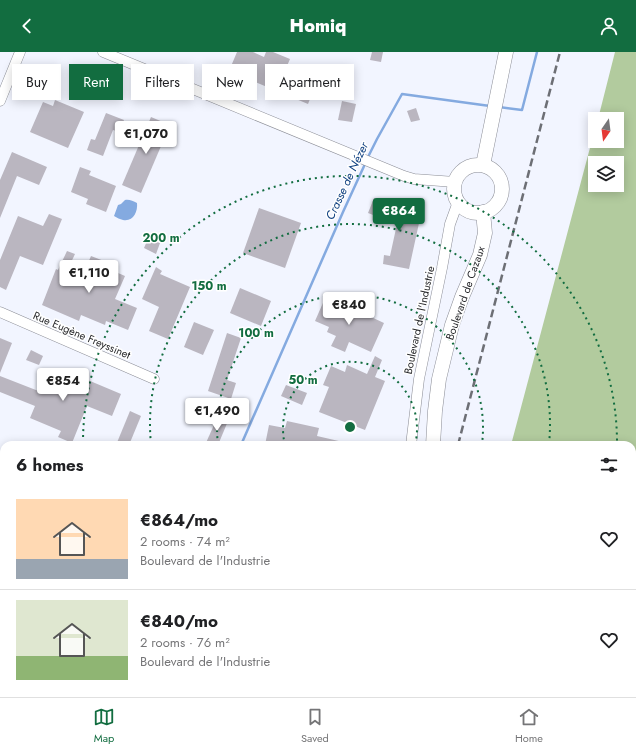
<!DOCTYPE html>
<meta charset="utf-8">
<style>
:root{--surface:#fff;--page:#f2f2f2;--text:#202124;--muted:#757577;--line:#e0e0e0;--accent:#126d40}
body{margin:0;font-family:Jost,sans-serif;background:var(--page);color:var(--text);height:100vh;display:flex;flex-direction:column;font-size:15px;white-space:nowrap}
*{box-sizing:border-box;margin:0}
p{font-size:13px;color:var(--muted)}
.icon{flex:none;width:22px;height:22px;fill:none;stroke:currentColor;stroke-width:2;stroke-linecap:round;stroke-linejoin:round}
.map{position:relative;flex:1;overflow:hidden}
.sheet{position:absolute;left:0px;top:389px;width:636px;height:256px;display:flex;flex-direction:column;background:var(--surface);border-radius:12px 12px 0 0;box-shadow:0 2px 10px #0003}
.sheet>*{flex:none}
.guide{position:absolute;left:12px;top:12px;width:400px;height:36px;display:flex;gap:8px}
.needle{width:26px;rotate:194deg}
.tools{position:absolute;left:588px;top:60px;display:grid;gap:8px}
.tools a{display:grid;place-items:center;width:36px;height:36px;border-radius:0px;background:var(--surface);box-shadow:0 2px 10px #0003;font-size:20px}
.price{position:absolute;translate:-50% -34px;padding:0 9px;border-radius:4px;background:#fff;color:#222;font-size:13px;line-height:26px;filter:drop-shadow(0 1px 2px #0008)}
.price::after{content:'';position:absolute;left:50%;top:24px;width:12px;height:9px;margin-left:-6px;background:inherit;clip-path:polygon(0 0,100% 0,50% 100%)}
.price.active{background:var(--accent);color:#fff}
ul{padding:0;list-style:none}
li{display:flex;align-items:center;gap:12px;height:100px;padding:0 16px}
li+li{border-top:1px solid var(--line)}
li span{display:grid;place-items:center;flex:none;width:112px;height:80px;border-radius:0px;color:#555}
li>.icon{margin-inline-start:auto}
span .icon{width:48px;height:48px;fill:#fffc;stroke-width:1}
li b{font-size:17px}
h2{display:flex;justify-content:space-between;align-items:center;height:48px;padding:0 16px;font-size:17px}
.tag{padding:0 14px;border-radius:0px;background:var(--surface);box-shadow:0 2px 10px #0003;font-size:14px;line-height:36px}
.tag.active{background:var(--accent);color:#fff}
header{display:flex;justify-content:space-between;align-items:center;height:52px;padding:0 16px;background:var(--accent);color:#fff;font-size:18px;font-weight:800}
.dock{display:flex;justify-content:space-around;align-items:center;height:56px;border-top:1px solid var(--line);background:var(--surface);font-size:11px;color:var(--muted)}
.dock a{display:grid;justify-items:center;gap:2px}
.dock .active{color:var(--accent)}
.map>svg:first-child{display:block}
.green{fill:#b2cb9e;fill-rule:evenodd}
.water{fill:#84aae0}
.lines{fill:none;stroke-linecap:round;stroke-linejoin:round}
.stream{stroke:#84aae0;stroke-width:2.5}
.building{fill:#bab6c0}
.minor-casing{stroke:#8b8d96;stroke-width:11}
.secondary-casing{stroke:#8b8d96;stroke-width:15}
.minor{stroke:#fff;stroke-width:10}
.secondary{stroke:#fff;stroke-width:14}
.rail{stroke:#6d6f75;stroke-width:2.5;stroke-dasharray:8 4;stroke-linecap:butt}
.ring{fill:none;stroke:#126d40;stroke-width:2;stroke-dasharray:2 4}
.labels{text-anchor:middle;stroke-width:3;stroke-linejoin:round;paint-order:stroke}
.street-label{font-size:11px;fill:#28292c;stroke:#fff}
.water-label{font-size:12px;font-style:italic;fill:#134382;stroke:#fff}
.centre{fill:#126d40;stroke:#fff;stroke-width:2}
.ring-label{font-size:12px;text-anchor:middle;font-weight:bold;fill:#126d40;stroke:#fff;stroke-width:3;stroke-linejoin:round;paint-order:stroke}
</style>
<header><svg class="icon" aria-label="back" viewBox="0 0 24 24"><path d="M15 5l-7 7 7 7"/></svg>Homiq<svg class="icon" aria-label="person" viewBox="0 0 24 24"><circle cx="12" cy="8" r="4"/><path d="M4 21q1-7 8-7t8 7"/></svg></header>
<div class="map">
<svg width="636" height="645" viewBox="0 0 636 645">
<rect width="100%" height="100%" fill="#f2f5ff"/>
<!-- green -->
<path class="green" d="M615,0H636V645H551L536,641H632V393H511L595,77V89H617V67H598ZM595,111H617V133H595Z"/>
<!-- water -->
<path class="water" d="M125,148C129,147 133,149 137,151C138,160 133,170 123,168C120,167 117,166 114,164L118,153L121,152Z"/>
<g class="lines">
<!-- stream -->
<g class="stream">
<polyline points="499,55 522,58 537,0"/>
<polyline points="368,105 377,87 402,42 490,54"/>
<polyline points="241,393 343,160 365,112"/>
<polyline points="132,645 134,641"/>
</g>
</g>
<!-- building -->
<g class="building">
<polygon points="237,0 253,0 264,5 266,0 273,0 290,7 287,14 318,27 308,52 229,19"/>
<polygon points="372,0 383,0 381,10 370,8"/>
<polygon points="55,48 84,60 68,96 30,80 43,50 53,54"/>
<polygon points="342,49 356,52 352,70 338,68"/>
<polygon points="416,56 420,68 411,70 407,59"/>
<polygon points="106,61 124,68 119,80 113,78 103,104 87,98 91,87 95,88"/>
<polygon points="151,65 170,73 141,141 122,133"/>
<polygon points="12,100 47,115 39,133 17,124 0,166 0,128"/>
<polygon points="80,115 91,119 89,123 116,134 106,160 86,152 88,147 71,140"/>
<polygon points="374,146 411,160 421,162 409,217 383,212 384,203 390,204 397,172 368,161"/>
<polygon points="259,156 301,171 285,216 243,201"/>
<polygon points="49,162 62,167 43,213 20,204 6,238 0,235 0,208 18,164 43,174"/>
<polygon points="148,187 160,191 156,202 144,196"/>
<polygon points="67,199 75,202 66,221 81,227 91,204 104,209 102,214 125,224 115,247 137,256 128,278 106,269 105,273 81,263 79,269 42,253 56,217 58,218"/>
<polygon points="156,215 162,219 160,222 190,235 168,287 149,279 159,255 142,247"/>
<polygon points="240,236 271,249 261,274 230,261"/>
<polygon points="326,244 384,271 371,300 349,290 345,300 331,294 336,284 327,280 329,275 315,269"/>
<polygon points="194,270 214,278 203,303 184,295"/>
<polygon points="227,281 241,286 227,328 236,331 231,347 208,339"/>
<polygon points="0,286 12,291 0,321"/>
<polygon points="31,298 43,304 39,313 26,308"/>
<polygon points="375,304 382,308 375,325 385,329 365,378 319,360 329,335 323,333 331,314 345,320 347,313 367,322"/>
<polygon points="49,320 80,333 83,326 121,342 112,364 87,354 72,391 58,385 61,379 30,366 35,354 0,340 0,324 41,340"/>
<polygon points="286,333 307,341 302,353 281,344"/>
<polygon points="130,359 141,364 129,393 116,393"/>
<polygon points="218,364 228,369 218,393 205,393"/>
<polygon points="287,369 319,376 317,384 343,390 343,393 265,393 269,373 285,376"/>
</g>
<g class="lines">
<!-- minor casing -->
<g class="minor-casing">
<g id="minor">
<polyline points="103,0 404,124 414,127 455,130"/>
<polyline points="0,49 20,0"/>
<polyline points="0,260 154,327"/>
<polyline points="411,393 419,327 442,216 450,172 458,150"/>
<polyline points="0,529 4,531"/>
<polyline points="346,645 348,641"/>
</g>
</g>
<!-- secondary casing -->
<g class="secondary-casing">
<g id="secondary">
<polyline points="483,113 506,0"/>
<circle cx="478" cy="137" r="24"/>
<polyline points="433,393 435,359 439,327 452,273 462,245 480,203 485,181 483,160"/>
<polyline points="468,641 469,645"/>
</g>
</g>
<!-- minor -->
<use href="#minor" class="minor"/>
<!-- secondary -->
<use href="#secondary" class="secondary"/>
<!-- rail -->
<g class="rail">
<polyline points="458,393 560,0"/>
<polyline points="393,645 394,641"/>
</g>
</g>
<!-- distance rings -->
<g class="ring">
<path d="M285 393A67 67 0 1 1 415 393"/>
<path d="M218 392A133 133 0 1 1 482 392"/>
<path d="M151 392A200 200 0 1 1 549 392"/>
<path d="M371 641A267 267 0 0 1 329 641M83 391A267 267 0 1 1 617 391"/>
</g>
<g class="labels">
<!-- street labels -->
<g class="street-label">
<text transform="translate(465 241) rotate(-71)" y="4">Boulevard de Cazaux</text>
<text transform="translate(419 268) rotate(-78)" y="4">Boulevard de l'Industrie</text>
<text transform="translate(82 283) rotate(23)" y="4">Rue Eugène Freyssinet</text>
</g>
<!-- water labels -->
<g class="water-label">
<text transform="translate(347 129) rotate(-65)" y="4">Crasse de Nézer</text>
</g>
</g>
<circle cx="350" cy="375" r="6" class="centre"/>
<g class="ring-label">
<text x="161" y="190">200 m</text>
<text x="209" y="238">150 m</text>
<text x="256" y="285">100 m</text>
<text x="303" y="332">50 m</text>
</g>
</svg>
<div class="tools">
<a><svg class="needle" viewBox="-14 -14 28 28"><path d="M0-13l5 13h-10z" fill="#e53935"/><path d="M0 13l5-13h-10z" fill="#757577"/></svg></a>
<a><svg class="icon" aria-label="layers" viewBox="0 0 24 24"><path d="M12 4l9 5-9 5-9-5zM3 14l9 5 9-5"/></svg></a>
</div>
<b class="price" style="left:146px;top:103px">€1,070</b>
<b class="price active" style="left:399px;top:180px">€864</b>
<b class="price" style="left:89px;top:242px">€1,110</b>
<b class="price" style="left:349px;top:274px">€840</b>
<b class="price" style="left:63px;top:350px">€854</b>
<b class="price" style="left:217px;top:380px">€1,490</b>
<div class="guide">
<a class="tag">Buy</a>
<a class="tag active">Rent</a>
<a class="tag">Filters</a>
<a class="tag">New</a>
<a class="tag">Apartment</a>
</div>
<section class="sheet">
<h2>6 homes<svg class="icon" aria-label="filters" viewBox="0 0 24 24"><path d="M4 7h16M4 17h16"/><circle cx="9" cy="7" r="2"/><circle cx="15" cy="17" r="2"/></svg></h2>
<ul>
<li><span style="background:linear-gradient(#ffd9b3 75%,#9aa5b1 0)"><svg class="icon" aria-label="home" viewBox="0 0 24 24"><path d="M3 11l9-7 9 7M6 9v11h12V9"/></svg></span><div><b>€864/mo</b><p>2 rooms · 74 m²</p><p>Boulevard de l'Industrie</p></div><svg class="icon" aria-label="heart" viewBox="0 0 24 24"><path d="M12 20l-8-8c-3-5 5-10 8-4 3-6 11-1 8 4z"/></svg></li>
<li><span style="background:linear-gradient(#dfe7d0 70%,#8fb573 0)"><svg class="icon" aria-label="home" viewBox="0 0 24 24"><path d="M3 11l9-7 9 7M6 9v11h12V9"/></svg></span><div><b>€840/mo</b><p>2 rooms · 76 m²</p><p>Boulevard de l'Industrie</p></div><svg class="icon" aria-label="heart" viewBox="0 0 24 24"><path d="M12 20l-8-8c-3-5 5-10 8-4 3-6 11-1 8 4z"/></svg></li>
</ul>
</section>
</div>
<nav class="dock">
<a class="active"><svg class="icon" aria-label="map" viewBox="0 0 24 24"><path d="M3 6l6-2 6 2 6-2v14l-6 2-6-2-6 2zM9 4v14M15 6v14"/></svg>Map</a>
<a><svg class="icon" aria-label="saved" viewBox="0 0 24 24"><path d="M7 4h10v16l-5-4-5 4z"/></svg>Saved</a>
<a><svg class="icon" aria-label="home" viewBox="0 0 24 24"><path d="M3 11l9-7 9 7M6 9v11h12V9"/></svg>Home</a>
</nav>
